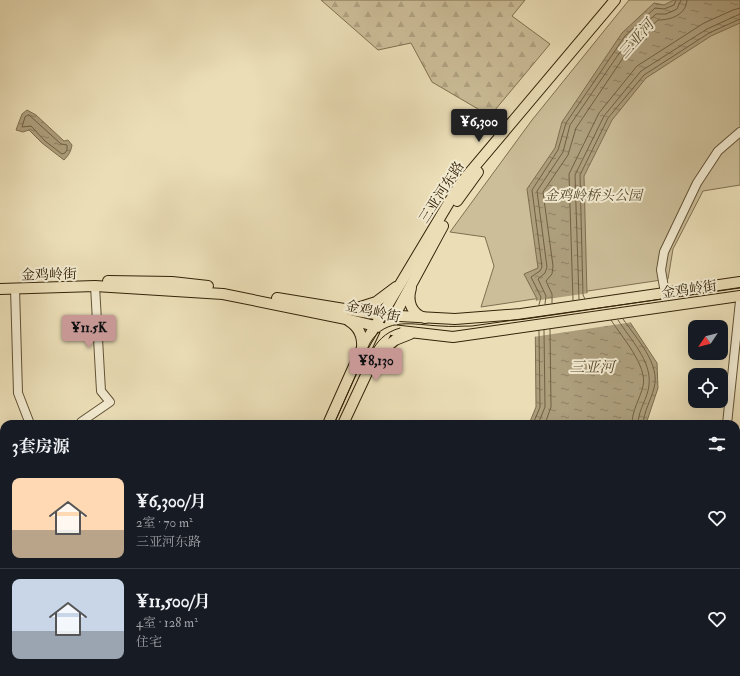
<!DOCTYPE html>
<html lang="zh">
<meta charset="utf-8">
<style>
:root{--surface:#171b24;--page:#20242c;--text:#f1f3f6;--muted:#9ea1a6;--line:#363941;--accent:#c59692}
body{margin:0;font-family:"IM FELL Double Pica","Noto Serif SC",serif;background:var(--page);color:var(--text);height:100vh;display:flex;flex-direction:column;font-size:15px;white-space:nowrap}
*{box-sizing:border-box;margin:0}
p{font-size:13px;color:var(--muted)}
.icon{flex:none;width:22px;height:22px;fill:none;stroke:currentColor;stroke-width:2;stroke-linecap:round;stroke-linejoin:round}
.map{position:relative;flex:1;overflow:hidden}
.panel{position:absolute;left:0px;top:420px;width:740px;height:256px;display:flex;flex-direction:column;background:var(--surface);border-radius:12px 12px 0 0;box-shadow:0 4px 16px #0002}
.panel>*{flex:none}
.needle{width:26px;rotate:235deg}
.buttons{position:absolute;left:688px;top:320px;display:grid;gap:8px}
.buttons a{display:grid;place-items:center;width:40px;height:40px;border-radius:8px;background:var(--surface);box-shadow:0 4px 16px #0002;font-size:20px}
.price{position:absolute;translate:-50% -34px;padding:0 9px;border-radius:4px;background:var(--accent);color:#111;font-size:13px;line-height:26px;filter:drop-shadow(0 1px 2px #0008)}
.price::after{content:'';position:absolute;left:50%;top:24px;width:12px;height:9px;margin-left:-6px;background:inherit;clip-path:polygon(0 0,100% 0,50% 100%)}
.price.active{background:#222;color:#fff}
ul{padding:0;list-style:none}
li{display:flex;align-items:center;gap:12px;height:100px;padding:0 12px}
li+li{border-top:1px solid var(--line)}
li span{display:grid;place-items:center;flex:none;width:112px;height:80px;border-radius:8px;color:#555}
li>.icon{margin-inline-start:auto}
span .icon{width:48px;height:48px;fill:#fffc;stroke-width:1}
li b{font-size:17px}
h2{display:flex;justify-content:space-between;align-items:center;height:48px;padding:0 12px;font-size:17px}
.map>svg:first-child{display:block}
.forest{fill:url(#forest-firs);stroke:#807050}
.park{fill:#ccbe99;stroke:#807050}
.water{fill:url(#water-ripples);stroke:#7d6d4e}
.pier{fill:#ebdeb7}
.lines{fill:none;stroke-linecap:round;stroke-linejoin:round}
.shore{stroke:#706042;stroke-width:1}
.minor-casing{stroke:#625234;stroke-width:10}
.major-casing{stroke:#342308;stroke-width:12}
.minor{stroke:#f2ead0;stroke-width:8}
.major{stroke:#ebdeb7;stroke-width:10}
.tram{stroke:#342308;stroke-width:1}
.labels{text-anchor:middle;stroke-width:4;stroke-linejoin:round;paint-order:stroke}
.street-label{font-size:14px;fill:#342308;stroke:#f2ead0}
.park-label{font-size:14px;font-style:italic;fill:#5a4a2c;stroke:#f2ead0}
.water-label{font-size:15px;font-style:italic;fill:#5e4e31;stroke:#f2ead0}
</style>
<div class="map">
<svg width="740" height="676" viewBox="0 0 740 676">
<defs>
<pattern id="forest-firs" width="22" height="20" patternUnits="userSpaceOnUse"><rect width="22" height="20" fill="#ccbe99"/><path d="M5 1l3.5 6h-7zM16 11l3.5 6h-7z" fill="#b0a382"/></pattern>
<pattern id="water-ripples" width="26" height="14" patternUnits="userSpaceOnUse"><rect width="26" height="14" fill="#ad9e7c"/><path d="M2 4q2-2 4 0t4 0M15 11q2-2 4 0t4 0" fill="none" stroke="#8e8064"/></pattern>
</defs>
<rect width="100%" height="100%" fill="#ebdeb7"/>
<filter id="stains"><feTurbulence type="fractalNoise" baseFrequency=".005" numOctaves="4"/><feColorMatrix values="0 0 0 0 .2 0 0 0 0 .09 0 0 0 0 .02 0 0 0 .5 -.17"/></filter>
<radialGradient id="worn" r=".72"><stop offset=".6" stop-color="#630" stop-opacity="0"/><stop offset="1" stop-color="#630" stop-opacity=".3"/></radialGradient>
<!-- forest -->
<polygon class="forest" points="321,0 525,0 512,16 550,44 490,116 432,82 411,43 378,50"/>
<!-- park -->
<polygon class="park" points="629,0 711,0 740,13 740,185 703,191 673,249 668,279 481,307 494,266 485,237 450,232 532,120"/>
<!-- water -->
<g class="water">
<polygon points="674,0 740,0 740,23 711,36 646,78 612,120 584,176 587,295 620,307 657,363 658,388 646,424 529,424 536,407 535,304 537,299 524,274 538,268 527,189 555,148 562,122 622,33 654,3 664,5"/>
<path d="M27,110L36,115L64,141L68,140L72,145C71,151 69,155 64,160L42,143L29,130L23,132L16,130L22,114Z"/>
<polygon points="575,672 676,672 675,676 573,676"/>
</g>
<!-- pier -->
<polygon class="pier" points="589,293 621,305 633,322 533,337 534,301"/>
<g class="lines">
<!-- shore -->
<g class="shore">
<polygon points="29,115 61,144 67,145 67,150 65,153 62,154 45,141 31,126 22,127 25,117"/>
<polyline points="579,299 575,175 604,116 641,71 707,29 740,14"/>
<polyline points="585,299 583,295 580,175 608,118 644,75 709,33 740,19"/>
<polyline points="573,300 569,174 599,113 637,66 704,23 733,10 740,8"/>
<path d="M552,303V294L546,281L552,274L553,266L543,192L568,155L576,128L633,43L658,20C671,20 686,15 687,0"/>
<polyline points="545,304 546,296 538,279 545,273 547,267 537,191 563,152 570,125 629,39 656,14 666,14 677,9 681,0"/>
<polyline points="539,305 541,297 531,277 540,271 542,267 532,190 558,150 566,123 625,36 655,8 664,9 674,5 676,0"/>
<path d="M623,319C636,338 661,364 654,388C651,400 644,411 643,424"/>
<path d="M611,320C621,336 648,366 643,386C640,399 632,410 632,424"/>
<path d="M618,320C630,339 652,361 649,385C648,398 638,410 638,424"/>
<polyline points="533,424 540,407 539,331"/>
<polyline points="538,424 545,407 544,330"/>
<polyline points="545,424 551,407 550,329"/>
</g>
<!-- minor casing -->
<g class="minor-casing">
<g id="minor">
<polyline points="15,288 18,393 30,424"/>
<polyline points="665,293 661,270 664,252 697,183 718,151 740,132"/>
<polyline points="81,422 110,402 101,391 95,286"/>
<polyline points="727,424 740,301"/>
<polyline points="0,476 4,482"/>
<polyline points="0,590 4,590"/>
<polyline points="100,676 101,672"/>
<polyline points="695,676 696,672"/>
</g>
</g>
<!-- major casing -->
<g class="major-casing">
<g id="major">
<polyline points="457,201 478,172"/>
<polyline points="108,281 172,282 208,286"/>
<path d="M411,288C407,301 411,314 425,318"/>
<polyline points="0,289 95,286 223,294 346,319 392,330 453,337 740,296"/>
<polyline points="277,298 381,315 455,319 521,314 740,282"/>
<polyline points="354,309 376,302 396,287"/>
<path d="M349,321C359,327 363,336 362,348"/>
<polyline points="378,354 395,340 410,334"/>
<polyline points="328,424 362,348 460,184 615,0"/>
<polyline points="343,424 389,326 443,226"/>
<polyline points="255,676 255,672"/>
<polyline points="270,676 271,672"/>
</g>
</g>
<!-- minor -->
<use href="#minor" class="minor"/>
<!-- major -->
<use href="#major" class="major"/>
<!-- tram -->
<g class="tram">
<path d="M370,355C376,342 385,332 400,328"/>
<path d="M334,424L370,343C386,316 414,325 441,326C451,327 461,326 472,326L740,288"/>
<polyline points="261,676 261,672"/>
</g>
</g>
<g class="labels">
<!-- street labels -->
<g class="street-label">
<text transform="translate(441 192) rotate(-57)" y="5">三亚河东路</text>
<text transform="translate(49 274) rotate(-1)" y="5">金鸡岭街</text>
<text transform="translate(689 289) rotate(-8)" y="5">金鸡岭街</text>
<text transform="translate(373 311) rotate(13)" y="5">金鸡岭街</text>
</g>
<!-- park labels -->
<g class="park-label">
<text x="593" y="200">金鸡岭桥头公园</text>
</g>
<!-- water labels -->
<g class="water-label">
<text transform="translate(636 39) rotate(-49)" y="5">三亚河</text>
<text x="592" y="372">三亚河</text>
</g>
</g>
<rect width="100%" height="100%" filter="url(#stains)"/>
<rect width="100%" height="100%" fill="url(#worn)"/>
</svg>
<div class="buttons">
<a><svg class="needle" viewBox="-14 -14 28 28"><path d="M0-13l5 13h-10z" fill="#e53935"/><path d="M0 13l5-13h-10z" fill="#9ea1a6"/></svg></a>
<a><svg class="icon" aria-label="locate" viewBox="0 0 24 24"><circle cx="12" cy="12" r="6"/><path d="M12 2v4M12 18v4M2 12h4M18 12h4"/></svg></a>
</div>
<b class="price active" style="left:479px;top:143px">¥6,300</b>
<b class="price" style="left:89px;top:349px">¥11.5K</b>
<b class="price" style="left:376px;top:382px">¥8,130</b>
<section class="panel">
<h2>3套房源<svg class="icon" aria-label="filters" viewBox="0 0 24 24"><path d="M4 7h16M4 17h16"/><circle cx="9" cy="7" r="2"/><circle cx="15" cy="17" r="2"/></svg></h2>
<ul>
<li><span style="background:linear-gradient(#ffd9b3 65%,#b9a48a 0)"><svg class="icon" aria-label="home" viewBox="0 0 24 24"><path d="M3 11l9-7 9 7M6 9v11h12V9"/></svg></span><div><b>¥6,300/月</b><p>2室 · 70 m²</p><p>三亚河东路</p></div><svg class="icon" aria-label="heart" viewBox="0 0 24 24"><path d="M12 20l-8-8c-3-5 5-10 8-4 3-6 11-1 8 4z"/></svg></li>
<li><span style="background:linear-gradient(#c9d6e8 65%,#9aa5b1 0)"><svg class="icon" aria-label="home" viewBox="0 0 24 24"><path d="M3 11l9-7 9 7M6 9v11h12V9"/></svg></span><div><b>¥11,500/月</b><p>4室 · 128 m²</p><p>住宅</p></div><svg class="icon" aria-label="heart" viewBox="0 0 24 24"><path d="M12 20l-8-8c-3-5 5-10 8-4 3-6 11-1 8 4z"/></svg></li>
</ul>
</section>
</div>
